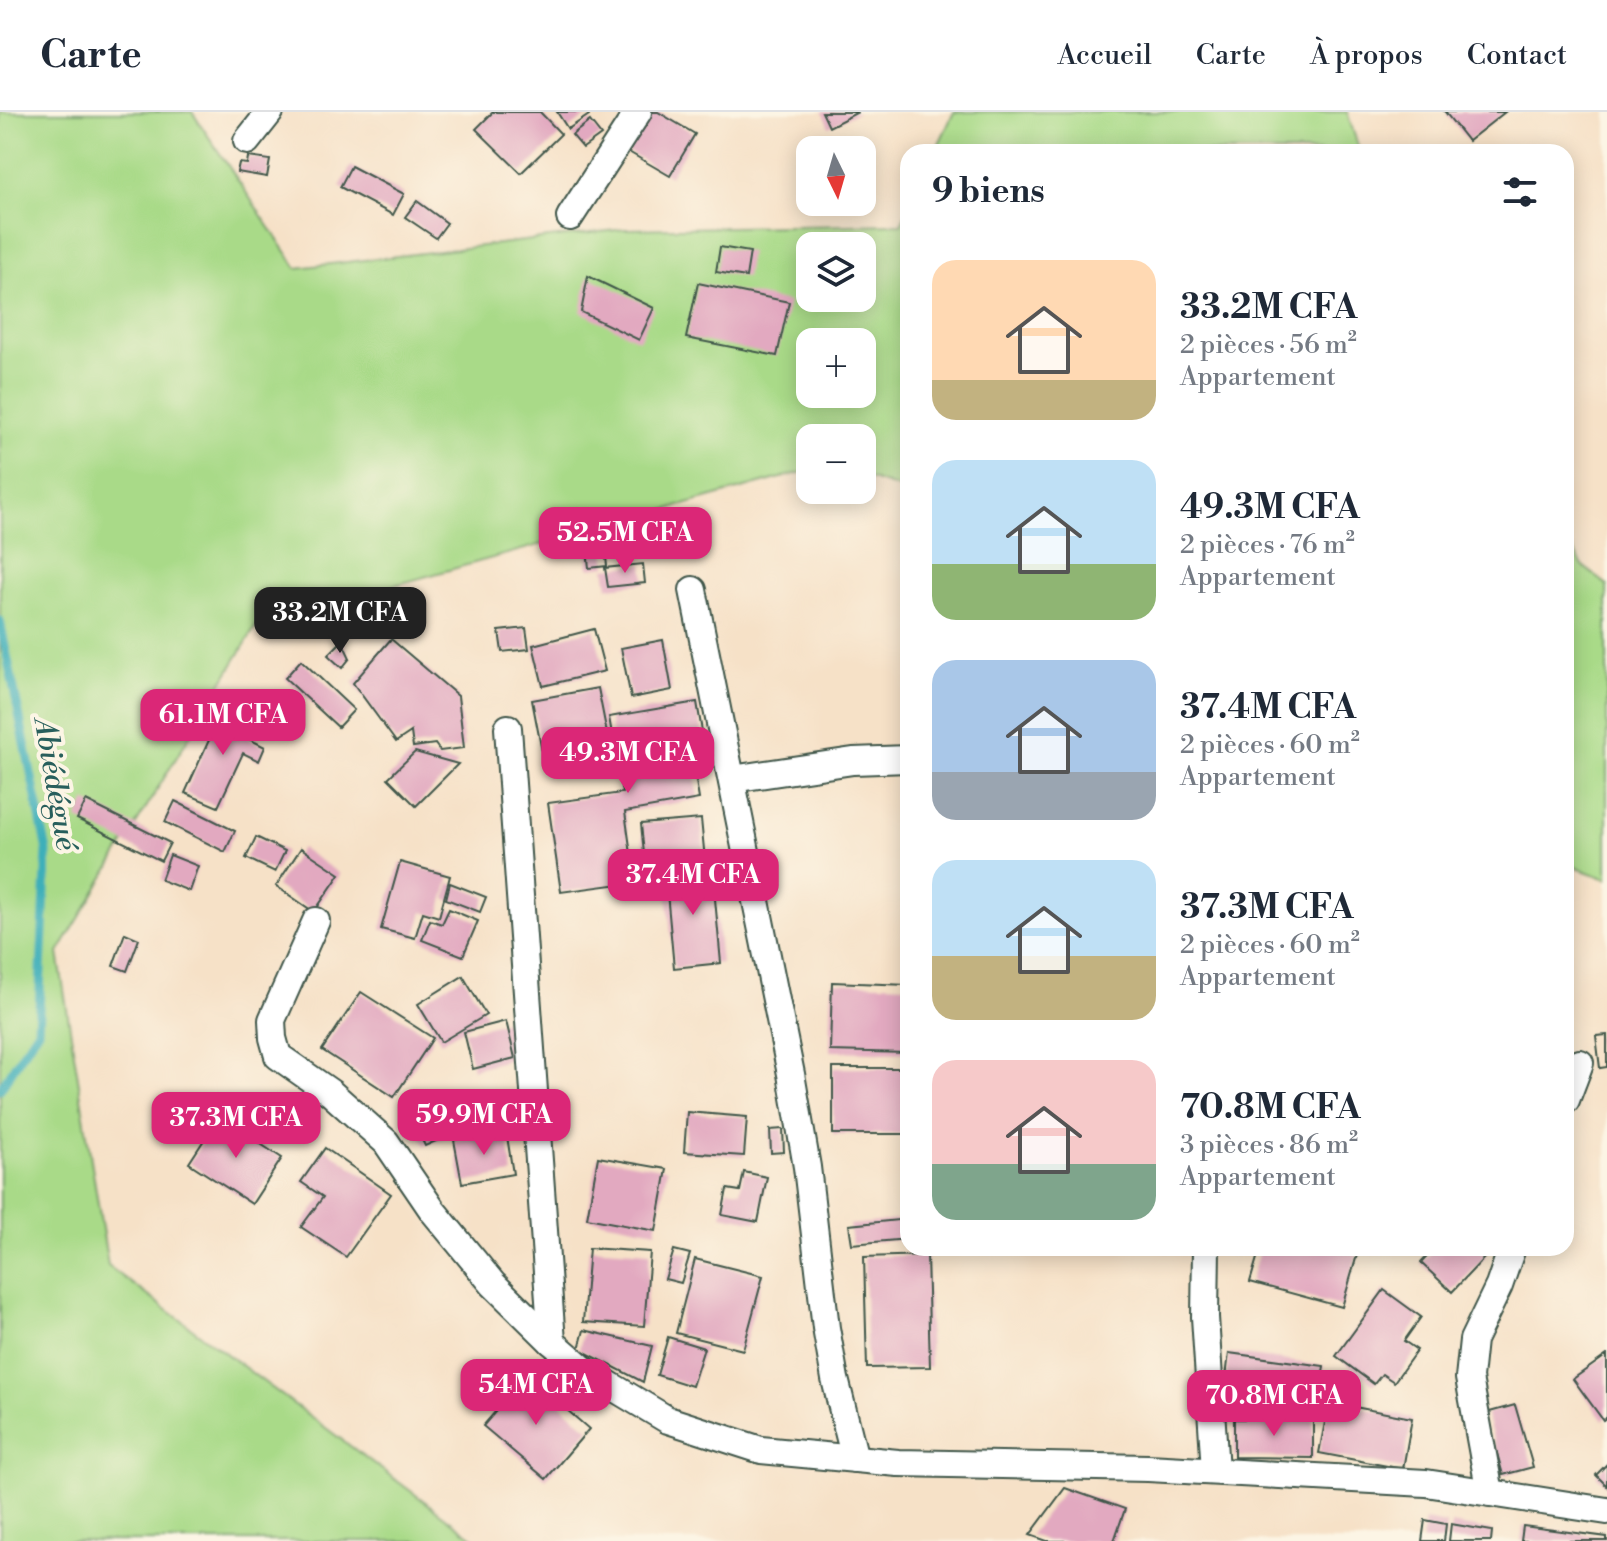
<!DOCTYPE html>
<html lang="fr">
<meta charset="utf-8">
<style>
:root{--surface:#fff;--page:#f2f2f3;--text:#1f2937;--muted:#747a83;--line:#e0e1e3;--accent:#db2777}
body{margin:0;font-family:"Libre Bodoni",serif;background:var(--page);color:var(--text);height:100vh;display:flex;flex-direction:column;font-size:30px;white-space:nowrap}
*{box-sizing:border-box;margin:0}
p{font-size:26px;color:var(--muted)}
.icon{flex:none;width:44px;height:44px;fill:none;stroke:currentColor;stroke-width:2;stroke-linecap:round;stroke-linejoin:round}
.map{position:relative;flex:1;overflow:hidden}
.sheet{position:absolute;left:900px;top:32px;width:674px;height:1112px;display:flex;flex-direction:column;background:var(--surface);border-radius:24px;box-shadow:0 4px 20px #0003}
.sheet>*{flex:none}
.needle{width:52px;rotate:175deg}
.buttons{position:absolute;left:796px;top:24px;display:grid;gap:16px}
.buttons a{display:grid;place-items:center;width:80px;height:80px;border-radius:16px;background:var(--surface);box-shadow:0 4px 20px #0003;font-size:40px}
.price{position:absolute;translate:-50% -68px;padding:0 18px;border-radius:16px;background:var(--accent);color:#fff;font-size:26px;line-height:52px;filter:drop-shadow(0 2px 4px #0008)}
.price::after{content:'';position:absolute;left:50%;top:48px;width:24px;height:18px;margin-left:-12px;background:inherit;clip-path:polygon(0 0,100% 0,50% 100%)}
.price.current{background:#222;color:#fff}
ul{padding:0;list-style:none}
li{display:flex;align-items:center;gap:24px;height:200px;padding:0 32px}
li span{display:grid;place-items:center;flex:none;width:224px;height:160px;border-radius:24px;color:#555}
li>.icon{margin-inline-start:auto}
span .icon{width:96px;height:96px;fill:#fffc;stroke-width:1}
li b{font-size:34px}
h2{display:flex;justify-content:space-between;align-items:center;height:96px;padding:0 32px;font-size:34px}
header{display:flex;align-items:center;gap:48px;box-sizing:border-box;height:112px;padding:0 40px;background:var(--surface);border-bottom:2px solid var(--line)}
header strong{font-size:38px}
nav{display:flex;gap:44px;margin-inline-start:auto;font-size:28px}
.map>svg:first-child{display:block}
.green{fill:#a9da88;stroke:#648c5e;stroke-width:2;fill-rule:evenodd}
.lines{fill:none;stroke-linecap:round;stroke-linejoin:round}
.stream{stroke:#3eafb9;stroke-width:9}
.building{fill:#e2a9c0}
.minor-casing{stroke:#3f564a;stroke-width:30}
.minor{stroke:#fff;stroke-width:26}
.labels{text-anchor:middle;stroke-width:8;stroke-linejoin:round;paint-order:stroke}
.water-label{font-size:30px;font-style:italic;fill:#285f5c;stroke:#fcf5e5}
</style>
<header>
<strong>Carte</strong>
<nav><a>Accueil</a><a>Carte</a><a>À propos</a><a>Contact</a></nav>
</header>
<div class="map">
<svg width="1607" height="1429" viewBox="0 0 1607 1429">
<rect width="100%" height="100%" fill="#fcf5e5"/>
<filter id="ink" filterUnits="userSpaceOnUse"><feTurbulence type="fractalNoise" baseFrequency=".0125" numOctaves="2"/><feDisplacementMap in="SourceGraphic" scale="16" xChannelSelector="R" yChannelSelector="G"/><feConvolveMatrix kernelMatrix="1 2 1 2 8 2 1 2 1" color-interpolation-filters="sRGB"/></filter>
<filter id="wash" filterUnits="userSpaceOnUse"><feTurbulence type="fractalNoise" baseFrequency=".006" numOctaves="4" result="noise"/><feDisplacementMap in="SourceGraphic" scale="32" xChannelSelector="R" yChannelSelector="G"/><feGaussianBlur stdDeviation="1.8" result="paint"/><feColorMatrix in="noise" values="0 0 0 0 0 0 0 0 0 0 0 0 0 0 0 0 0 1.4 0 .05"/><feComposite in="paint" operator="in"/></filter>
<g filter="url(#wash)">
<rect width="100%" height="100%" fill="#f6e1c7"/>
<!-- green -->
<g class="green">
<path d="M0,0H192L297,156L625,117L901,112L908,98V379L862,364V326H810V358L258,511L58,841L108,1154L478,1429H0ZM810,134H862V186H810ZM810,230H862V282H810Z"/>
<polygon points="954,0 1347,0 1360,40 935,40"/>
<polygon points="1566,426 1583,454 1607,473 1607,767 1577,756 1566,747"/>
</g>
<g class="lines">
<!-- stream -->
<polyline class="stream" points="0,509 47,739 38,918 0,977"/>
</g>
<g id="blocks">
<!-- building -->
<g class="building">
<polygon points="493,0 540,0 561,22 521,61 476,17"/>
<polygon points="557,0 587,0 589,3 568,17"/>
<polygon points="651,0 658,0 695,22 670,64 627,39"/>
<polygon points="822,0 858,0 829,15"/>
<polygon points="1445,0 1505,0 1468,29"/>
<polygon points="590,9 601,23 583,36 572,23"/>
<polygon points="248,45 270,48 267,65 237,60 239,51 247,52"/>
<polygon points="351,54 404,82 393,103 340,75"/>
<polygon points="417,89 447,111 436,126 405,105"/>
<polygon points="720,135 750,140 746,165 716,160"/>
<polygon points="588,164 654,196 639,228 581,200"/>
<polygon points="698,171 789,190 777,244 686,226"/>
<polygon points="627,403 629,431 607,432 605,405"/>
<polygon points="604,426 607,454 589,456 586,428"/>
<polygon points="643,452 645,471 608,475 605,456"/>
<polygon points="526,516 529,537 502,540 499,519"/>
<polygon points="594,517 605,559 543,574 533,533"/>
<polygon points="391,527 458,584 464,636 440,639 435,632 413,635 411,620 396,630 353,571"/>
<polygon points="663,528 672,578 631,586 621,536"/>
<polygon points="342,529 350,546 342,556 328,543"/>
<polygon points="301,548 354,598 338,615 285,566"/>
<polygon points="598,576 610,637 544,650 532,588"/>
<polygon points="697,590 708,655 694,657 699,687 625,700 635,770 561,780 548,691 622,681 609,605"/>
<polygon points="224,595 256,610 249,627 265,635 259,649 243,641 218,695 185,681"/>
<polygon points="415,640 458,652 416,694 388,666"/>
<polygon points="86,689 170,731 161,749 77,707"/>
<polygon points="175,689 235,719 225,740 165,710"/>
<polygon points="701,707 705,748 659,753 661,779 648,781 641,712"/>
<polygon points="256,725 285,739 275,760 246,746"/>
<polygon points="301,736 340,762 314,800 276,774"/>
<polygon points="170,743 198,754 189,779 161,768"/>
<polygon points="400,750 450,764 439,805 423,800 415,826 381,817"/>
<polygon points="712,755 721,851 674,856 665,759"/>
<polygon points="450,771 486,785 480,800 446,787"/>
<polygon points="449,797 478,809 463,844 422,828 430,808 442,812"/>
<polygon points="125,821 139,827 127,859 113,854"/>
<polygon points="463,864 486,903 441,930 418,892"/>
<polygon points="832,870 908,873 908,941 830,939"/>
<polygon points="361,880 433,926 394,985 322,938"/>
<polygon points="506,909 515,946 473,957 464,920"/>
<polygon points="1607,923 1607,955 1600,956 1596,924"/>
<rect x="833" y="956" width="75" height="66"/>
<polygon points="462,986 474,1012 425,1034 413,1009"/>
<polygon points="687,1000 747,1005 744,1044 684,1040"/>
<polygon points="219,1005 282,1046 252,1092 189,1051"/>
<polygon points="783,1017 784,1040 771,1041 770,1018"/>
<polygon points="506,1018 513,1062 462,1071 454,1028"/>
<polygon points="325,1036 391,1082 346,1145 301,1115 323,1085 301,1070"/>
<polygon points="598,1045 667,1057 656,1119 587,1106"/>
<polygon points="744,1060 767,1065 758,1110 722,1103 727,1077 740,1079"/>
<polygon points="908,1107 908,1127 852,1132 849,1113"/>
<polygon points="589,1136 650,1140 644,1214 583,1210"/>
<polygon points="1260,1136 1331,1136 1357,1143 1342,1195 1250,1170"/>
<polygon points="1435,1136 1478,1136 1486,1144 1452,1180 1421,1151"/>
<polygon points="674,1138 690,1142 681,1171 665,1167"/>
<polygon points="927,1143 930,1255 867,1256 864,1145"/>
<polygon points="695,1147 763,1164 743,1238 676,1221"/>
<polygon points="1384,1178 1421,1205 1404,1229 1417,1238 1394,1270 1382,1262 1374,1272 1336,1244"/>
<polygon points="584,1218 652,1234 643,1270 579,1237"/>
<polygon points="668,1225 704,1236 692,1274 657,1263"/>
<polygon points="1229,1241 1324,1254 1317,1302 1223,1290"/>
<polygon points="1607,1243 1607,1305 1603,1308 1573,1267"/>
<polygon points="527,1263 589,1317 546,1367 483,1314"/>
<polygon points="1329,1290 1412,1306 1403,1357 1319,1341"/>
<polygon points="1515,1293 1533,1355 1503,1363 1486,1301"/>
<polygon points="1234,1307 1313,1307 1313,1346 1234,1345"/>
<polygon points="1607,1352 1607,1374 1596,1363"/>
<polygon points="1065,1376 1125,1397 1114,1429 1047,1429 1030,1423"/>
<polygon points="1425,1408 1446,1412 1444,1429 1422,1429"/>
<polygon points="1451,1412 1492,1419 1491,1429 1449,1429"/>
<polygon points="1523,1414 1607,1425 1607,1429 1521,1429"/>
</g>
</g>
</g>
<g filter="url(#ink)">
<use href="#blocks" fill-opacity="0" stroke="#3f564a" stroke-width="2"/>
<g class="lines">
<!-- minor casing -->
<g class="minor-casing">
<g id="minor">
<polyline points="247,29 270,0"/>
<polyline points="570,105 638,0"/>
<polyline points="693,478 791,962 807,1055 826,1216 835,1267 855,1347"/>
<polyline points="508,616 552,1230"/>
<polyline points="732,667 853,649 908,647"/>
<polyline points="316,809 272,908 273,926 278,944 331,981 386,1030 433,1099 493,1172 552,1230 583,1257 668,1308 761,1338 898,1351 1148,1356 1426,1371 1607,1399"/>
<polyline points="1566,988 1580,951"/>
<polyline points="1206,1136 1205,1205 1215,1359"/>
<polyline points="1490,1381 1469,1266 1473,1228 1499,1174 1512,1136"/>
</g>
</g>
<!-- minor -->
<use href="#minor" class="minor"/>
</g>
</g>
<g class="labels">
<!-- water labels -->
<g class="water-label">
<text transform="translate(56 672) rotate(80)" y="10">Abiédégué</text>
</g>
</g>
</svg>
<div class="buttons">
<a><svg class="needle" viewBox="-14 -14 28 28"><path d="M0-13l5 13h-10z" fill="#e53935"/><path d="M0 13l5-13h-10z" fill="#747a83"/></svg></a>
<a><svg class="icon" aria-label="layers" viewBox="0 0 24 24"><path d="M12 4l9 5-9 5-9-5zM3 14l9 5 9-5"/></svg></a>
<a>+</a>
<a>−</a>
</div>
<b class="price" style="left:625px;top:463px">52.5M CFA</b>
<b class="price current" style="left:340px;top:543px">33.2M CFA</b>
<b class="price" style="left:223px;top:645px">61.1M CFA</b>
<b class="price" style="left:628px;top:683px">49.3M CFA</b>
<b class="price" style="left:693px;top:805px">37.4M CFA</b>
<b class="price" style="left:484px;top:1045px">59.9M CFA</b>
<b class="price" style="left:236px;top:1048px">37.3M CFA</b>
<b class="price" style="left:536px;top:1315px">54M CFA</b>
<b class="price" style="left:1274px;top:1326px">70.8M CFA</b>
<section class="sheet">
<h2>9 biens<svg class="icon" aria-label="filters" viewBox="0 0 24 24"><path d="M4 7h16M4 17h16"/><circle cx="9" cy="7" r="2"/><circle cx="15" cy="17" r="2"/></svg></h2>
<ul>
<li><span style="background:linear-gradient(#ffd9b3 75%,#c2b280 0)"><svg class="icon" aria-label="home" viewBox="0 0 24 24"><path d="M3 11l9-7 9 7M6 9v11h12V9"/></svg></span><div><b>33.2M CFA</b><p>2 pièces · 56 m²</p><p>Appartement</p></div></li>
<li><span style="background:linear-gradient(#bfe0f5 65%,#8fb573 0)"><svg class="icon" aria-label="home" viewBox="0 0 24 24"><path d="M3 11l9-7 9 7M6 9v11h12V9"/></svg></span><div><b>49.3M CFA</b><p>2 pièces · 76 m²</p><p>Appartement</p></div></li>
<li><span style="background:linear-gradient(#a9c7e8 70%,#9aa5b1 0)"><svg class="icon" aria-label="home" viewBox="0 0 24 24"><path d="M3 11l9-7 9 7M6 9v11h12V9"/></svg></span><div><b>37.4M CFA</b><p>2 pièces · 60 m²</p><p>Appartement</p></div></li>
<li><span style="background:linear-gradient(#bfe0f5 60%,#c2b280 0)"><svg class="icon" aria-label="home" viewBox="0 0 24 24"><path d="M3 11l9-7 9 7M6 9v11h12V9"/></svg></span><div><b>37.3M CFA</b><p>2 pièces · 60 m²</p><p>Appartement</p></div></li>
<li><span style="background:linear-gradient(#f6c9c9 65%,#7fa58c 0)"><svg class="icon" aria-label="home" viewBox="0 0 24 24"><path d="M3 11l9-7 9 7M6 9v11h12V9"/></svg></span><div><b>70.8M CFA</b><p>3 pièces · 86 m²</p><p>Appartement</p></div></li>
</ul>
</section>
</div>
